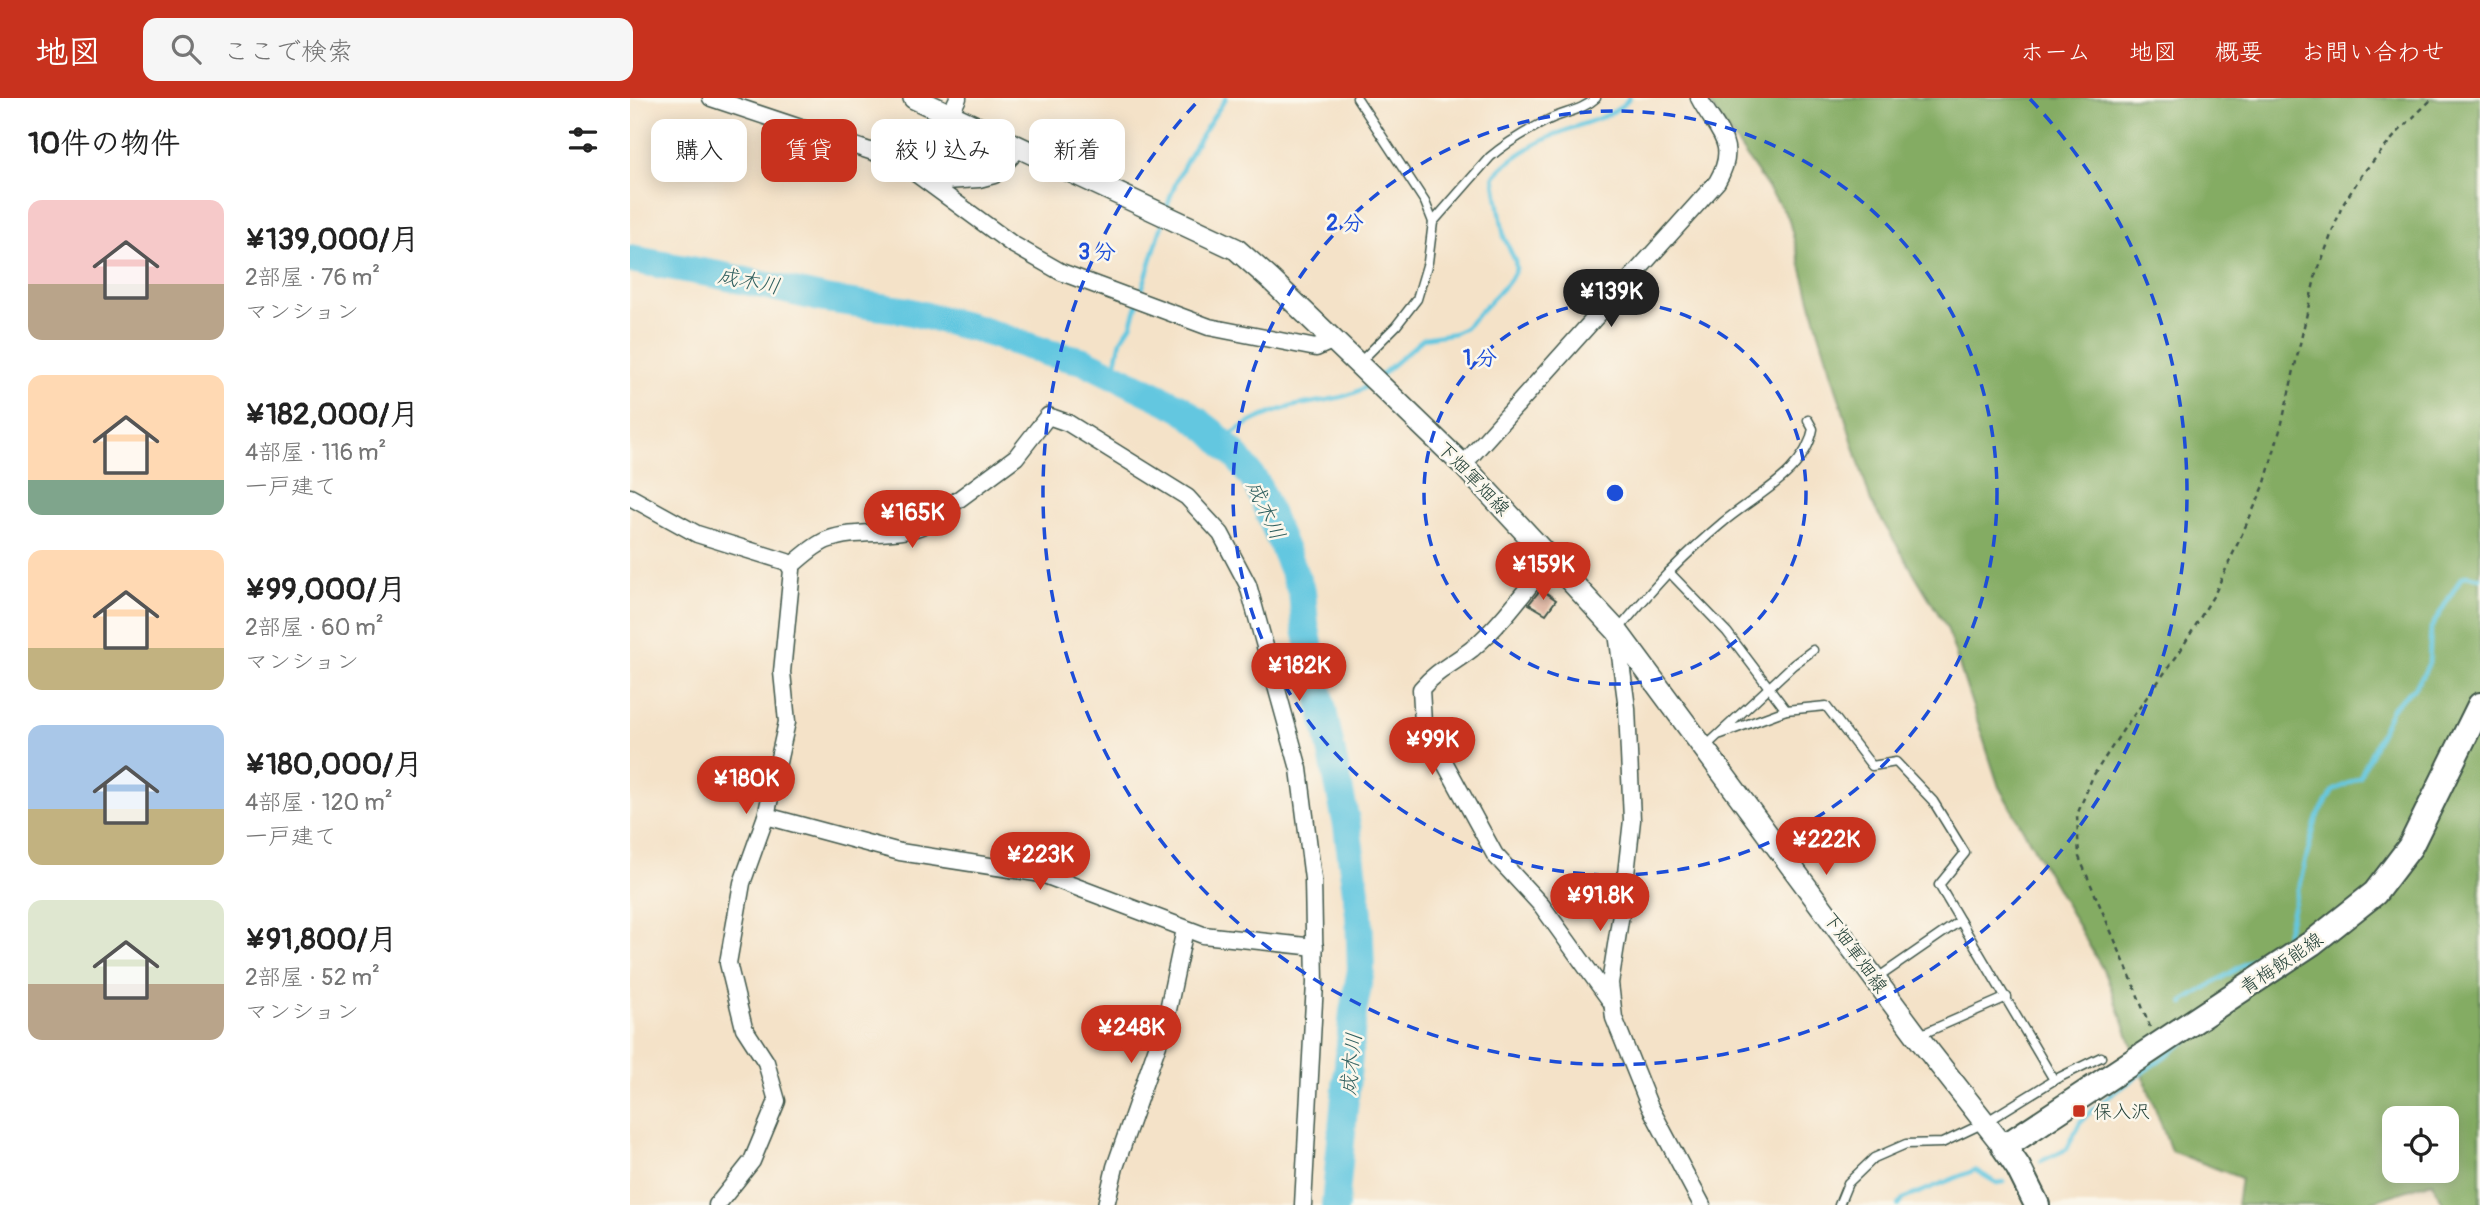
<!DOCTYPE html>
<html lang="ja">
<meta charset="utf-8">
<style>
:root{--surface:#fff;--page:#f6f6f6;--text:#222;--muted:#767676;--accent:#c8321e}
body{margin:0;font-family:Pangolin,"Klee One",sans-serif;background:var(--page);color:var(--text);height:100vh;display:flex;flex-direction:column;font-size:26px;white-space:nowrap}
*{box-sizing:border-box;margin:0}
p{font-size:23px;color:var(--muted)}
.icon{flex:none;width:38px;height:38px;fill:none;stroke:currentColor;stroke-width:2;stroke-linecap:round;stroke-linejoin:round}
.map{position:relative;flex:1;overflow:hidden}
.sheet{display:flex;flex-direction:column;background:var(--surface);width:630px}
.sheet>*{flex:none}
.guide{position:absolute;left:21px;top:21px;width:665px;height:63px;display:flex;gap:14px}
.controls{position:absolute;left:1752px;top:1008px;display:grid;gap:14px}
.controls a{display:grid;place-items:center;width:77px;height:77px;border-radius:14px;background:var(--surface);box-shadow:0 4px 18px #0003;font-size:35px}
.price{position:absolute;translate:-50% -60px;padding:0 16px;border-radius:24px;background:var(--accent);color:#fff;font-size:23px;line-height:46px;filter:drop-shadow(0 2px 4px #0008)}
.price::after{content:'';position:absolute;left:50%;top:42px;width:21px;height:16px;margin-left:-10px;background:inherit;clip-path:polygon(0 0,100% 0,50% 100%)}
.price.current{background:#222;color:#fff}
ul{padding:0;list-style:none}
li{display:flex;align-items:center;gap:21px;height:175px;padding:0 28px}
li span{display:grid;place-items:center;flex:none;width:196px;height:140px;border-radius:14px;color:#555}
li>.icon{margin-inline-start:auto}
span .icon{width:84px;height:84px;fill:#fffc;stroke-width:1}
li b{font-size:30px}
h2{display:flex;justify-content:space-between;align-items:center;height:84px;padding:0 28px;font-size:30px}
.pill{padding:0 24px;border-radius:14px;background:var(--surface);box-shadow:0 4px 18px #0003;font-size:24px;line-height:63px}
.pill.current{background:var(--accent);color:#fff}
header{display:flex;align-items:center;gap:42px;box-sizing:border-box;height:98px;padding:0 35px;background:var(--accent);color:#fff}
header strong{font-size:33px}
nav{display:flex;gap:38px;margin-inline-start:auto;font-size:24px}
.search{width:490px;height:63px;background:var(--page);display:flex;align-items:center;gap:18px;box-sizing:border-box;padding:0 24px;border-radius:14px;color:var(--muted);font-size:26px}
main{display:flex;flex:1;min-height:0}
.map>svg:first-child{display:block}
.forest{fill:#84ac64;stroke:#52744c;stroke-width:2;fill-rule:evenodd}
.lines{fill:none;stroke-linecap:round;stroke-linejoin:round}
.stream{stroke:#63c7e0;stroke-width:4.5}
.river{stroke:#63c7e0;stroke-width:28}
.building{fill:#dcae99}
.service-casing{stroke:#3f564a;stroke-width:11}
.minor-casing{stroke:#3f564a;stroke-width:19}
.secondary-casing{stroke:#3f564a;stroke-width:24}
.primary-casing{stroke:#3f564a;stroke-width:28}
.path{stroke:#3f564a;stroke-width:2.5;stroke-dasharray:5 5;stroke-linecap:butt}
.service{stroke:#fff;stroke-width:8}
.minor{stroke:#fff;stroke-width:16}
.secondary{stroke:#fff;stroke-width:21}
.primary{stroke:#fff;stroke-width:24}
.ring{fill:none;stroke:#1d4ed8;stroke-width:3.5;stroke-dasharray:12 9}
.poi-dot{fill:#c8321e;stroke:#fbf7ec;stroke-width:2.5}
.labels{text-anchor:middle;stroke-width:5;stroke-linejoin:round;paint-order:stroke}
.street-label{font-size:19px;fill:#1f3d34;stroke:#fbf7ec}
.poi-label{font-size:19px;fill:#1f3d34;stroke:#fbf7ec;text-anchor:start}
.water-label{font-size:21px;font-style:italic;fill:#30605f;stroke:#fbf7ec}
.centre{fill:#1d4ed8;stroke:#fbf7ec;stroke-width:3.5}
.ring-label{font-size:21px;text-anchor:middle;font-weight:bold;fill:#1d4ed8;stroke:#fbf7ec;stroke-width:5;stroke-linejoin:round;paint-order:stroke}
</style>
<header>
<strong>地図</strong>
<div class="search"><svg class="icon" aria-label="search" viewBox="0 0 24 24"><circle cx="10" cy="10" r="6"/><path d="M15 15l6 6"/></svg>ここで検索</div>
<nav><a>ホーム</a><a>地図</a><a>概要</a><a>お問い合わせ</a></nav>
</header>
<main>
<section class="sheet">
<h2>10件の物件<svg class="icon" aria-label="filters" viewBox="0 0 24 24"><path d="M4 7h16M4 17h16"/><circle cx="9" cy="7" r="2"/><circle cx="15" cy="17" r="2"/></svg></h2>
<ul>
<li><span style="background:linear-gradient(#f6c9c9 60%,#b9a48a 0)"><svg class="icon" aria-label="home" viewBox="0 0 24 24"><path d="M3 11l9-7 9 7M6 9v11h12V9"/></svg></span><div><b>¥139,000/月</b><p>2部屋 · 76 m²</p><p>マンション</p></div></li>
<li><span style="background:linear-gradient(#ffd9b3 75%,#7fa58c 0)"><svg class="icon" aria-label="home" viewBox="0 0 24 24"><path d="M3 11l9-7 9 7M6 9v11h12V9"/></svg></span><div><b>¥182,000/月</b><p>4部屋 · 116 m²</p><p>一戸建て</p></div></li>
<li><span style="background:linear-gradient(#ffd9b3 70%,#c2b280 0)"><svg class="icon" aria-label="home" viewBox="0 0 24 24"><path d="M3 11l9-7 9 7M6 9v11h12V9"/></svg></span><div><b>¥99,000/月</b><p>2部屋 · 60 m²</p><p>マンション</p></div></li>
<li><span style="background:linear-gradient(#a9c7e8 60%,#c2b280 0)"><svg class="icon" aria-label="home" viewBox="0 0 24 24"><path d="M3 11l9-7 9 7M6 9v11h12V9"/></svg></span><div><b>¥180,000/月</b><p>4部屋 · 120 m²</p><p>一戸建て</p></div></li>
<li><span style="background:linear-gradient(#dfe7d0 60%,#b9a48a 0)"><svg class="icon" aria-label="home" viewBox="0 0 24 24"><path d="M3 11l9-7 9 7M6 9v11h12V9"/></svg></span><div><b>¥91,800/月</b><p>2部屋 · 52 m²</p><p>マンション</p></div></li>
</ul>
</section>
<div class="map">
<svg width="1850" height="1107" viewBox="0 0 1850 1107">
<rect width="100%" height="100%" fill="#fbf7ec"/>
<filter id="ink" filterUnits="userSpaceOnUse"><feTurbulence type="fractalNoise" baseFrequency=".0143" numOctaves="2"/><feDisplacementMap in="SourceGraphic" scale="14" xChannelSelector="R" yChannelSelector="G"/><feConvolveMatrix kernelMatrix="1 2 1 2 8 2 1 2 1" color-interpolation-filters="sRGB"/></filter>
<filter id="wash" filterUnits="userSpaceOnUse"><feTurbulence type="fractalNoise" baseFrequency=".00686" numOctaves="4" result="noise"/><feDisplacementMap in="SourceGraphic" scale="28" xChannelSelector="R" yChannelSelector="G"/><feGaussianBlur stdDeviation="1.57" result="paint"/><feColorMatrix in="noise" values="0 0 0 0 0 0 0 0 0 0 0 0 0 0 0 0 0 1.4 0 .05"/><feComposite in="paint" operator="in"/></filter>
<g filter="url(#wash)">
<rect width="100%" height="100%" fill="#f4e2c8"/>
<!-- forest -->
<path class="forest" d="M1076,0H1850V1107H1814L1802,1084L1732,1107H1607L1611,1080L1541,1053L1476,877L1369,689L1317,530L1241,404L1188,231L1158,119ZM1764,1020H1816V1073H1764Z"/>
<g class="lines">
<!-- stream -->
<g class="stream">
<path d="M536,112C549,68 571,38 596,0"/>
<polyline points="483,277 491,242 501,227 533,124"/>
<path d="M751,277L794,240L825,235L835,230L880,182L886,171L885,163L874,139L864,78C883,56 915,40 942,30C962,22 986,18 999,0"/>
<path d="M591,343C616,325 634,316 664,308C689,302 721,302 741,285"/>
<polyline points="1554,906 1553,904 1655,841 1687,719 1703,693 1730,679 1763,609 1784,590 1793,577 1799,565 1801,530 1831,480 1837,477 1850,480"/>
<polyline points="1411,1063 1437,1051 1450,1024 1469,1006 1567,935"/>
<polyline points="1268,1107 1273,1101 1345,1072 1367,1085 1374,1084"/>
</g>
<!-- river -->
<polyline class="river" points="0,161 89,177 195,201 273,212 348,231 418,255 454,263 551,310 582,334 608,360 627,386 672,494 675,526 717,728 729,816 731,872 723,914 705,1107"/>
</g>
<g id="blocks">
<!-- building -->
<polygon class="building" points="911,491 926,502 916,516 899,506"/>
</g>
</g>
<g filter="url(#ink)">
<use href="#blocks" fill-opacity="0" stroke="#3f564a" stroke-width="2"/>
<g class="lines">
<!-- service casing -->
<g class="service-casing">
<g id="service">
<polyline points="727,0 795,104 803,124 798,164 787,201 766,228 728,266"/>
<path d="M803,124L860,59C876,45 897,33 916,23C933,14 952,13 966,0"/>
<polyline points="1039,474 1097,534 1156,612"/>
<path d="M989,531C1005,512 1022,492 1039,474C1056,457 1073,441 1091,426C1123,398 1175,376 1183,331L1178,322"/>
<polyline points="1091,636 1156,612 1196,608 1242,668 1266,664 1303,703 1335,755 1309,787 1424,982 1354,1025 1312,1045 1276,1046 1244,1060 1218,1085 1209,1107"/>
<polyline points="1074,650 1163,567 1183,552"/>
<polyline points="1246,881 1330,823"/>
<polyline points="1290,937 1377,899"/>
<polyline points="1424,982 1471,959"/>
</g>
</g>
<!-- minor casing -->
<g class="minor-casing">
<g id="minor">
<polyline points="81,0 255,58 273,66 382,146 431,174 579,229 686,250 704,242"/>
<polyline points="320,17 328,0"/>
<polyline points="298,84 349,81 364,77 390,49"/>
<path d="M833,367L1087,84C1110,45 1086,33 1069,0"/>
<polyline points="0,399 67,436 157,464 162,472 152,574 157,624 136,718 112,785 98,865 114,930 136,964 147,1003 122,1063 87,1107"/>
<path d="M921,461C896,491 872,526 842,551C824,565 806,573 791,591L793,625L865,757L912,808L982,905"/>
<path d="M161,468C172,459 184,447 197,442C228,430 263,440 294,427L386,359L418,318L438,325L557,399L591,436L618,487L669,671L683,781L685,885L673,1107"/>
<polyline points="987,535 997,610 1002,722 993,803 980,885 984,920 1019,1007 1072,1107"/>
<polyline points="136,718 270,754 412,776 573,837 685,849"/>
<polyline points="476,1107 485,1069 535,926 555,831"/>
</g>
</g>
<!-- secondary casing -->
<g class="secondary-casing">
<polyline id="secondary" points="284,0 606,151 640,181 833,367 987,533 1287,938 1374,1049"/>
</g>
<!-- primary casing -->
<g class="primary-casing">
<polyline id="primary" points="1407,1107 1388,1069 1374,1049 1682,845 1745,795 1780,749 1850,607"/>
</g>
<!-- path -->
<polyline class="path" points="1520,929 1501,880 1449,759 1447,717 1463,678 1493,632 1549,555 1585,495 1634,388 1652,325 1685,180 1712,108 1733,75 1768,34 1803,0"/>
<!-- service -->
<use href="#service" class="service"/>
<!-- minor -->
<use href="#minor" class="minor"/>
<!-- secondary -->
<use href="#secondary" class="secondary"/>
<!-- primary -->
<use href="#primary" class="primary"/>
</g>
</g>
<!-- distance rings -->
<g class="ring">
<circle cx="985" cy="395" r="191"/>
<circle cx="985" cy="395" r="382"/>
<path d="M1400 1A572 572 0 1 1 570 1"/>
</g>
<!-- markers -->
<rect class="poi-dot" x="1442" y="1006" width="14" height="14" rx="3.5"/>
<g class="labels">
<!-- street labels -->
<g class="street-label">
<text transform="translate(844 380) rotate(46)" y="7">下畑軍畑線</text>
<text transform="translate(1226 854) rotate(54)" y="7">下畑軍畑線</text>
<text transform="translate(1651 865) rotate(-34)" y="7">青梅飯能線</text>
</g>
<!-- poi labels -->
<g class="poi-label">
<text x="1463" y="1020">保入沢</text>
</g>
<!-- water labels -->
<g class="water-label">
<text transform="translate(119 183) rotate(11)" y="7">成木川</text>
<text transform="translate(636 412) rotate(65)" y="7">成木川</text>
<text transform="translate(721 966) rotate(-84)" y="7">成木川</text>
</g>
</g>
<circle cx="985" cy="395" r="10" class="centre"/>
<g class="ring-label">
<text x="715" y="132">2 分</text>
<text x="467" y="161">3 分</text>
<text x="850" y="267">1 分</text>
</g>
</svg>
<div class="controls">
<a><svg class="icon" aria-label="locate" viewBox="0 0 24 24"><circle cx="12" cy="12" r="6"/><path d="M12 2v4M12 18v4M2 12h4M18 12h4"/></svg></a>
</div>
<b class="price current" style="left:981px;top:231px">¥139K</b>
<b class="price" style="left:282px;top:452px">¥165K</b>
<b class="price" style="left:913px;top:504px">¥159K</b>
<b class="price" style="left:669px;top:605px">¥182K</b>
<b class="price" style="left:802px;top:679px">¥99K</b>
<b class="price" style="left:116px;top:718px">¥180K</b>
<b class="price" style="left:1196px;top:779px">¥222K</b>
<b class="price" style="left:410px;top:794px">¥223K</b>
<b class="price" style="left:970px;top:835px">¥91.8K</b>
<b class="price" style="left:501px;top:967px">¥248K</b>
<div class="guide">
<a class="pill">購入</a>
<a class="pill current">賃貸</a>
<a class="pill">絞り込み</a>
<a class="pill">新着</a>
</div>
</div>
</main>
